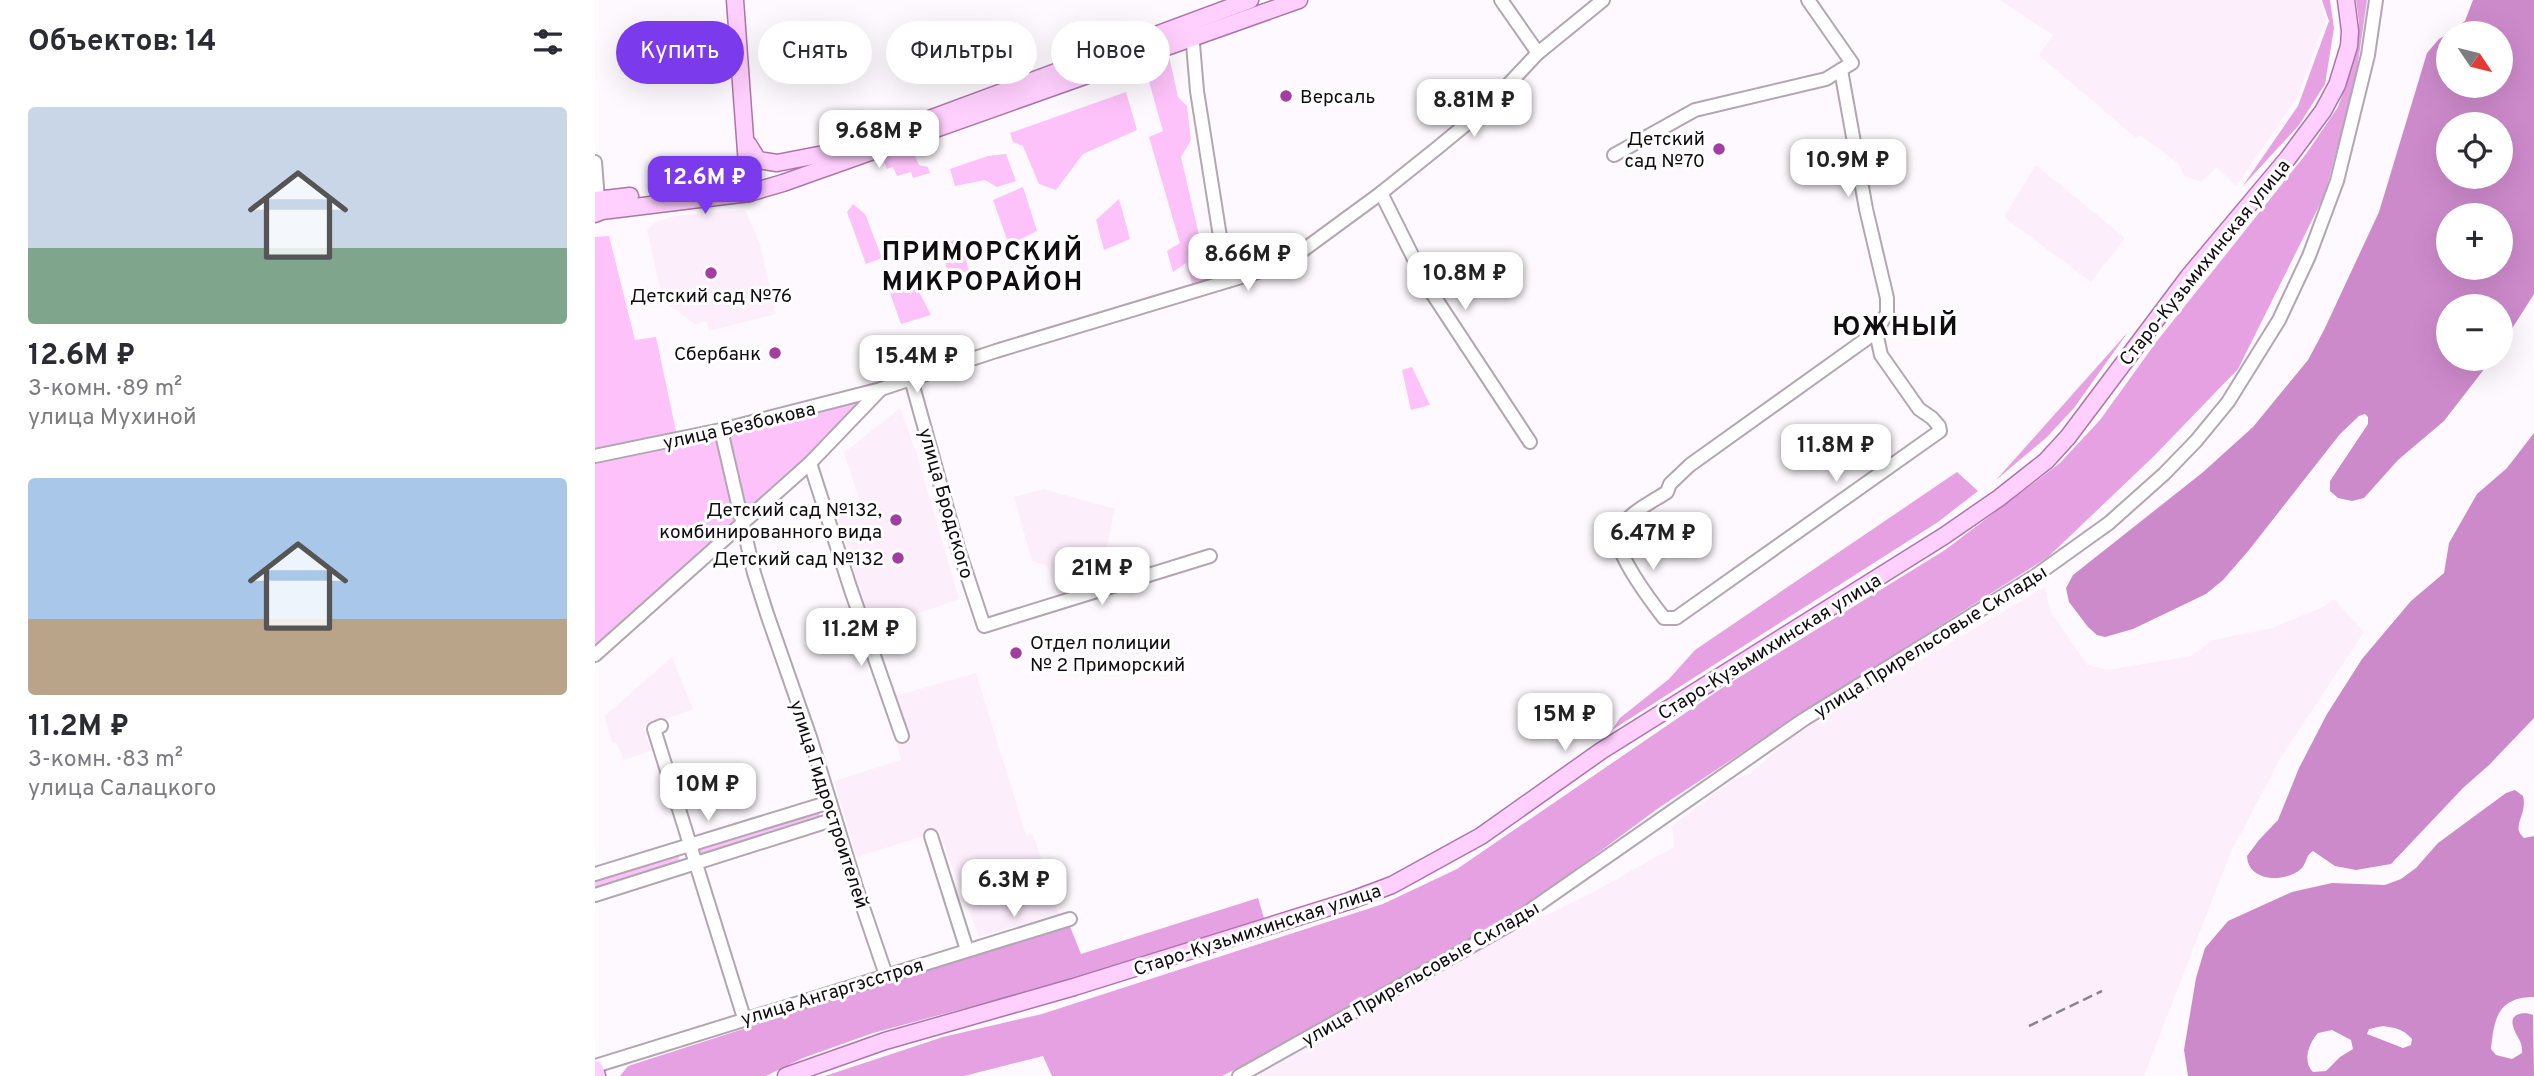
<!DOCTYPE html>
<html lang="ru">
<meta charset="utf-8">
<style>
:root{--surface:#fff;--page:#f7f7f7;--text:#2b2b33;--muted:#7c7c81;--accent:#7c3aed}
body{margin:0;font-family:Overpass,sans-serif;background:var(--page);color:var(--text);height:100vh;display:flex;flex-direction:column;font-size:26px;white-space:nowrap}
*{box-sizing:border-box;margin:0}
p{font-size:23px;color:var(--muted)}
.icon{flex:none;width:38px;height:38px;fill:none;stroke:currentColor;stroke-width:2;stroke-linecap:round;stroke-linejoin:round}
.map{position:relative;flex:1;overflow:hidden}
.sheet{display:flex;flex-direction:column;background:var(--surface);width:595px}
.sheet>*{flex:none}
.guide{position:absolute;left:21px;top:21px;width:665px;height:63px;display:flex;gap:14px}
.needle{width:46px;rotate:125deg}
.fabs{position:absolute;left:1841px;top:21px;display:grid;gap:14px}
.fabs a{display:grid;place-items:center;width:77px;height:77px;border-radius:50%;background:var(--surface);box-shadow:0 7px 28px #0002;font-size:35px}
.price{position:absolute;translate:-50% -60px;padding:0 16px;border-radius:14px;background:#fff;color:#222;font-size:23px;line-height:46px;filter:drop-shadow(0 2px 4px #0008)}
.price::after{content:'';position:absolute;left:50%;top:42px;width:21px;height:16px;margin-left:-10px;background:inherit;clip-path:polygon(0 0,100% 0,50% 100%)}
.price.selected{background:var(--accent);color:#fff}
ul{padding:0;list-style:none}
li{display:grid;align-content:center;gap:14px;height:371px;padding:0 28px}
li span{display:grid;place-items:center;height:217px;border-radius:7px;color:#555}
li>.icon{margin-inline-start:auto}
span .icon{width:126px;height:126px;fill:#fffc;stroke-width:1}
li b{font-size:30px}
h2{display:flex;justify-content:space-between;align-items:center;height:84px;padding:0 28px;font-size:30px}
.pill{padding:0 24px;border-radius:32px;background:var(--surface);box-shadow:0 7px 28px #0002;font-size:24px;line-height:63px}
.pill.selected{background:var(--accent);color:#fff}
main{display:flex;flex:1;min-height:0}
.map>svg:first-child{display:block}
.built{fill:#fdeefc}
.green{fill:#fcc2f9}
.forest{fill:#e5a1e2}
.water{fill:#cd8acb;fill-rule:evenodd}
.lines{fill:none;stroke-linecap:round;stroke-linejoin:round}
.minor-casing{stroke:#b3a6b2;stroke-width:16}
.major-casing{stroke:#ac76a9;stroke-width:19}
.minor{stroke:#fff;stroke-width:12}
.major{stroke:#ffcffd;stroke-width:16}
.rail{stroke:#8a858a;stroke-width:2.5;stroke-dasharray:10 5;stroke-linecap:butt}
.poi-dot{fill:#a23da1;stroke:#fff;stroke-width:2.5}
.labels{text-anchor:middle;stroke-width:6;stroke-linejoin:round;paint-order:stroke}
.poi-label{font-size:19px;fill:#110c10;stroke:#fff;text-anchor:end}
.street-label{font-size:19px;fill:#110c10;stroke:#fff}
.district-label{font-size:26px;font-weight:bold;letter-spacing:2px;fill:#110c10;stroke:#fff}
</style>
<main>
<section class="sheet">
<h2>Объектов: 14<svg class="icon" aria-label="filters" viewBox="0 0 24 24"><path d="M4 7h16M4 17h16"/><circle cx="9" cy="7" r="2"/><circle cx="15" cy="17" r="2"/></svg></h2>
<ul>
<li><span style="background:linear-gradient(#c9d6e8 65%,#7fa58c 0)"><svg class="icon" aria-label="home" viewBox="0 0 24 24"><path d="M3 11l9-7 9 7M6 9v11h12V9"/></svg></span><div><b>12.6M ₽</b><p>3-комн. · 89 m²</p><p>улица Мухиной</p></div></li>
<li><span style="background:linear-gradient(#a9c7e8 65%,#b9a48a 0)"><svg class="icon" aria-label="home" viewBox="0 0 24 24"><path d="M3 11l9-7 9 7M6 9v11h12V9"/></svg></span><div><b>11.2M ₽</b><p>3-комн. · 83 m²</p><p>улица Салацкого</p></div></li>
</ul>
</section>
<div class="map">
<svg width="1939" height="1076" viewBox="0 0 1939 1076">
<rect width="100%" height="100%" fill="#fef9fe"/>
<!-- built -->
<g class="built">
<polygon points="1404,0 1725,0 1731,20 1702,98 1641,186 1622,167 1606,182 1589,176 1584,164 1545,135 1541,138 1444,55 1458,35"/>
<polygon points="1441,165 1530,238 1496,282 1409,217"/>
<polygon points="150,210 165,244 181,314 114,331 111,321 100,324 68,301 52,230 60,222 80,216"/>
<polygon points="305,408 322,455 364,599 276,630 243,516 267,507 249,453"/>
<polygon points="448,489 520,509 502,592 466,602 452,566 437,561 419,497"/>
<polygon points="1450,587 1455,610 1492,665 1513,670 1596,656 1618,640 1677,628 1730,606 1739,599 1769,632 1686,757 1635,854 1549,1076 652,1076 881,949 995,894 1079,847 1077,826 1139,779 1155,774 1198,736"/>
<polygon points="77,657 98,709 48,728 57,750 29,760 21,742 17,743 10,716"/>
<polygon points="381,673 431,835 438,834 464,914 384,937 344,831 262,857 239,781 306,760 290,699"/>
</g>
<!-- green -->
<g class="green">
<polygon points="555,56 574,56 583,97 592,106 596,140 586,157 614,279 597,283 591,263 578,272 572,251 585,243 554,137 568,131 549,64"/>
<polygon points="531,92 542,130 488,154 461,190 444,184 428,146 418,142 415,133"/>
<polygon points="324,139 329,153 320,156 324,165 333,167 335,173 318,178 316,172 302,176 298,167 292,169 286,154"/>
<polygon points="411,154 421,181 402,187 390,180 360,186 355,169 393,156"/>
<polygon points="428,187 442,231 414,245 398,200"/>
<polygon points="524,199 535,239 509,250 501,220"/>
<polygon points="258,204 270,214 287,258 271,264 252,212"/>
<polygon points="14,236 40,340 61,337 82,436 0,450 0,237"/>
<polygon points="364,238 374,270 354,278 346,245"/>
<polygon points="299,275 309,288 323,290 336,315 306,324 290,279"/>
<polygon points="817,367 835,405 816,410 807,370"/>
<polygon points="286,389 0,656 0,456"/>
<polygon points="222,808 227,821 106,861 101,848"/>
<polygon points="82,852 86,865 0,894 0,879"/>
</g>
<!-- forest -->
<g class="forest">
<polygon points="1727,0 1735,0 1739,28 1730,84 1704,125 1647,187 1703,106 1734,21"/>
<polygon points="1761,0 1772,0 1761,77 1730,194 1643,369 1559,456 1453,557 1204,715 1065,807 916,917 651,1064 627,1076 457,1076 448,1056 369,1076 230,1076 348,1037 447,1014 788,904 862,869 1127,688 1350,550 1465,463 1505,420 1562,341 1711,154 1743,107 1756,70 1764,23"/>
<polygon points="1533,332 1479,408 1452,437 1401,480"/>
<polygon points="1362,472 1383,491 1343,522 1017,730 1025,718 1074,679 1100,650"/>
<polygon points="663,898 669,918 493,975 278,1033 208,1058 171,1076 25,1076 33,1066 474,924 486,954"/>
</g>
<!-- water -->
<g class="water">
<path d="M1878,0H1939V294L1906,346V306H1853V359H1897L1849,421L1803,460L1769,498L1757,501L1743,498L1735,491V481L1773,424V417L1770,414L1764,416L1745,434L1654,550L1628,580L1611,594L1538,629L1510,637L1502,635L1493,627L1474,602L1471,588L1478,575L1607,473L1658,427L1713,360L1729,330L1784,212L1832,53L1844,39L1853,34V86H1906V33H1854L1870,21ZM1906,124V177H1853V124ZM1853,215H1906V268H1853Z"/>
<path d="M1939,433V718L1894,765L1868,788L1796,864L1761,870L1740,866L1718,851C1710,856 1712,863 1706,869C1690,883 1653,882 1652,856L1664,840L1683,820L1704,768L1732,714L1767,659L1816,601L1849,573L1854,543L1882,494L1912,468Z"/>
<path d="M1920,790L1928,796C1933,815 1915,826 1929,838L1939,836V997C1902,997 1899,1020 1896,1049L1901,1055L1917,1059L1927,1053C1928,1041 1921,1037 1918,1026C1914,1013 1930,1011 1938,1015L1939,1076H1593L1589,1050L1601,978L1610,948L1633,921L1697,892L1737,883L1790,885L1806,879L1821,868L1843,843L1911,793ZM1788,1026C1801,1028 1808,1029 1817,1039L1816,1045L1808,1048L1772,1034L1774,1029ZM1737,1030L1756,1040L1758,1049L1745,1057L1731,1071L1718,1072C1707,1061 1714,1043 1723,1033Z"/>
</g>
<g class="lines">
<!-- minor casing -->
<g class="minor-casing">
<g id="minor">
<polyline points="906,0 943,53"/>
<polyline points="597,32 602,91 632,281"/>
<path d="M1246,70L1271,209L1292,298V313L1281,332L1286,355L1324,409L1337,418L1344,426L1345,431L1081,618H1069C1058,604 1017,550 1023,533C1029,515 1057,502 1072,492L1075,484L1095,465L1281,332"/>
<polyline points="1019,155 1100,110 1231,79 1257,63 1213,0"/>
<polyline points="0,162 3,200"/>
<polyline points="786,193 833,287 935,442"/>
<polyline points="316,379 363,548 389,626 615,556"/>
<polyline points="126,430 159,573 172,614 216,740 261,887 291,975"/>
<polyline points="0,456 126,430 286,389 401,351 676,268 707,251 786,193 841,149 892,107 943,53 1008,0"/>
<polyline points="215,463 256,590 307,736"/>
<polyline points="0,655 215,463 286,389"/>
<polyline points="66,726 59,729 149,1018"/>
<polyline points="336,836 372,950"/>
<polyline points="0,874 235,802"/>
<polyline points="0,895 240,819"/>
<polyline points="0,1066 475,919"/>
<polyline points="644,1076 914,925 1208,720 1440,576 1514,523 1569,474 1601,441 1633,402 1684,320 1714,256 1742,181 1773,55 1781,0"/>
</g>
</g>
<!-- major casing -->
<g class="major-casing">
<g id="major">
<polyline points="140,0 154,193"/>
<polyline points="153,144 163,160 182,163 249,150"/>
<polyline points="240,154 655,0"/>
<polyline points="0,200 35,196"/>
<polyline points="0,214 7,211 154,193 188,183 704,0"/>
<polyline points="0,1069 2,1076"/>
<polyline points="191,1076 290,1041 479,987 754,901 797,885 886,836 1006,751 1349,536 1404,498 1451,461 1473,437 1594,276 1693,158 1728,111 1742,85 1754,46 1755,31 1751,0"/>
</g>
</g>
<!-- minor -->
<use href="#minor" class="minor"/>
<!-- major -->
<use href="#major" class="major"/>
<!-- rail -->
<polyline class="rail" points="1434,1026 1507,991"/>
</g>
<!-- markers -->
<g class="poi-dot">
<circle cx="691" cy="96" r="7"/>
<circle cx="1124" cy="149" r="7"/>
<circle cx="116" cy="273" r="7"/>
<circle cx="180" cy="353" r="7"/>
<circle cx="301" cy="520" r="7"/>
<circle cx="303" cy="558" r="7"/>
<circle cx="421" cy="653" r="7"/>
</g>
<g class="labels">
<!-- poi labels -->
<g class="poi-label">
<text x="705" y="103" text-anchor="start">Версаль</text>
<text x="1110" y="145">Детский<tspan x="1110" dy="22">сад №70</tspan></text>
<text x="116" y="302" text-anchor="middle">Детский сад №76</text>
<text x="166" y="360">Сбербанк</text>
<text x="287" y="516">Детский сад №132,<tspan x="287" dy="22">комбинированного вида</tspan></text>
<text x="289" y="565">Детский сад №132</text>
<text x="435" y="649" text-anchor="start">Отдел полиции<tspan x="435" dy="22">№ 2 Приморский</tspan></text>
</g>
<!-- street labels -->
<g class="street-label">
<text transform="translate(1609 262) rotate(-51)" y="7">Старо-Кузьмихинская улица</text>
<text transform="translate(144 425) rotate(-13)" y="7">улица Безбокова</text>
<text transform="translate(352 503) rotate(74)" y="7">улица Бродского</text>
<text transform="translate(1335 641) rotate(-32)" y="7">улица Прирельсовые Склады</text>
<text transform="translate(1174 646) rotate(-32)" y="7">Старо-Кузьмихинская улица</text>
<text transform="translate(235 804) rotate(72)" y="7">улица Гидростроителей</text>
<text transform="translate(662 929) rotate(-18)" y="7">Старо-Кузьмихинская улица</text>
<text transform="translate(825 973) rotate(-30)" y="7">улица Прирельсовые Склады</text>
<text transform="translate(237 991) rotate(-17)" y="7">улица Ангаргэсстроя</text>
</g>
<!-- district labels -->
<g class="district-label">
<text x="388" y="260">ПРИМОРСКИЙ<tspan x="388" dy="30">МИКРОРАЙОН</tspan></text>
<text x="1301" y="335">ЮЖНЫЙ</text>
</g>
</g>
</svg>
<div class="fabs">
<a><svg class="needle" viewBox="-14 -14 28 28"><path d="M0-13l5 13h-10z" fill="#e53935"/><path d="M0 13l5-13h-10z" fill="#7c7c81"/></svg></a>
<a><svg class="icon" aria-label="locate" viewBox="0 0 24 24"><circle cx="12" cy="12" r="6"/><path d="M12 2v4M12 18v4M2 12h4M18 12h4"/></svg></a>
<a>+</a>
<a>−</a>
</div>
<b class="price" style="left:879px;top:139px">8.81M ₽</b>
<b class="price" style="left:284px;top:170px">9.68M ₽</b>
<b class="price" style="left:1253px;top:199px">10.9M ₽</b>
<b class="price selected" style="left:110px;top:216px">12.6M ₽</b>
<b class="price" style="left:653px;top:293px">8.66M ₽</b>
<b class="price" style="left:870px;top:312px">10.8M ₽</b>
<b class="price" style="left:322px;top:395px">15.4M ₽</b>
<b class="price" style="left:1241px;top:484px">11.8M ₽</b>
<b class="price" style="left:1058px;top:572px">6.47M ₽</b>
<b class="price" style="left:507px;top:607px">21M ₽</b>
<b class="price" style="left:266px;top:668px">11.2M ₽</b>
<b class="price" style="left:970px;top:753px">15M ₽</b>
<b class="price" style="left:113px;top:823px">10M ₽</b>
<b class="price" style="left:419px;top:919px">6.3M ₽</b>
<div class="guide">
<a class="pill selected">Купить</a>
<a class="pill">Снять</a>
<a class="pill">Фильтры</a>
<a class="pill">Новое</a>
</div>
</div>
</main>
